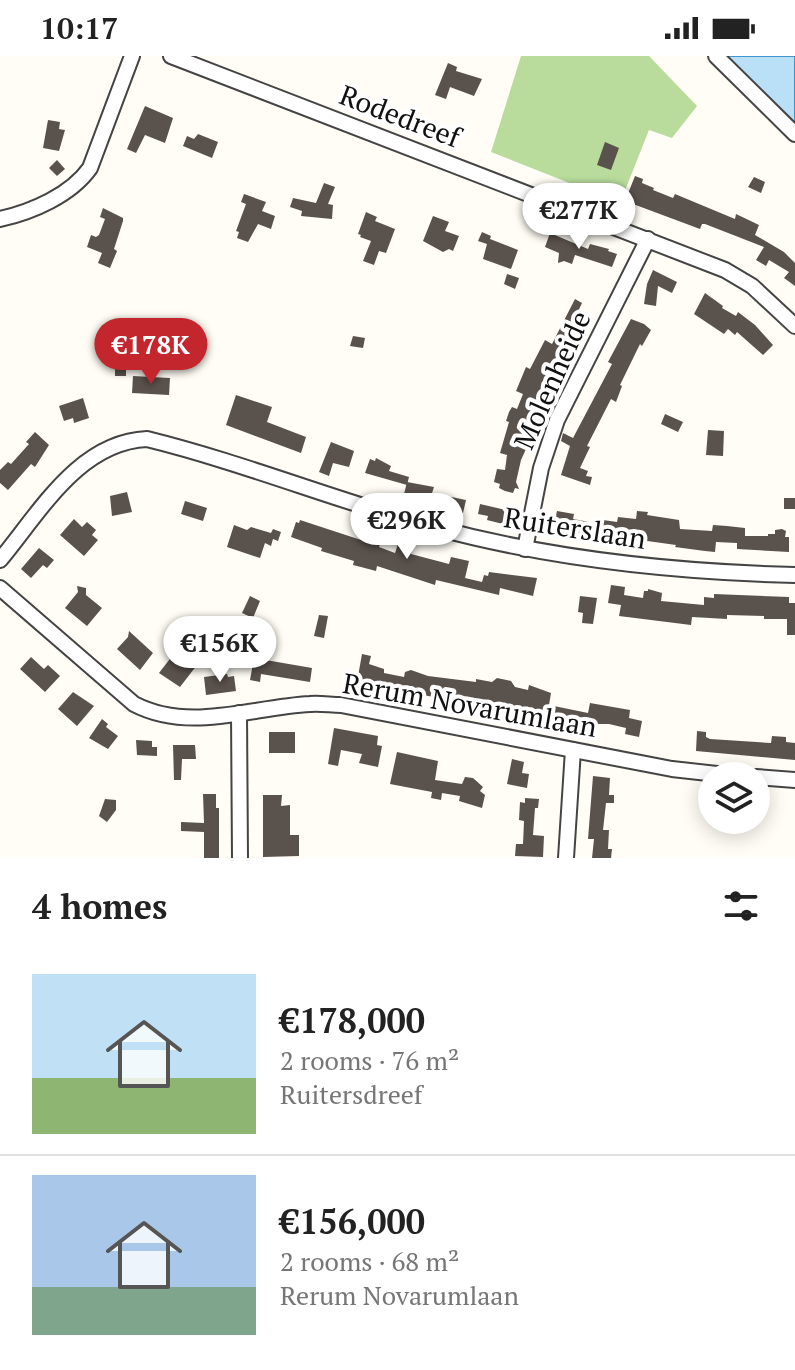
<!DOCTYPE html>
<meta charset="utf-8">
<style>
:root{--surface:#fff;--page:#f6f6f6;--text:#222;--muted:#767676;--line:#e0e0e0;--accent:#c4262e}
body{margin:0;font-family:"PT Serif",serif;background:var(--page);color:var(--text);height:100vh;display:flex;flex-direction:column;font-size:30px;white-space:nowrap}
*{box-sizing:border-box;margin:0}
p{font-size:26px;color:var(--muted)}
.icon{flex:none;width:44px;height:44px;fill:none;stroke:currentColor;stroke-width:2;stroke-linecap:round;stroke-linejoin:round}
.map{position:relative;height:802px;overflow:hidden}
.panel{display:flex;flex-direction:column;background:var(--surface);flex:1}
.panel>*{flex:none}
.controls{position:absolute;left:698px;top:706px;display:grid;gap:16px}
.controls a{display:grid;place-items:center;width:72px;height:72px;border-radius:50%;background:var(--surface);box-shadow:0 4px 20px #0003;font-size:40px}
.price{position:absolute;translate:-50% -68px;padding:0 18px;border-radius:28px;background:#fff;color:#222;font-size:26px;line-height:52px;filter:drop-shadow(0 2px 4px #0008)}
.price::after{content:'';position:absolute;left:50%;top:48px;width:24px;height:18px;margin-left:-12px;background:inherit;clip-path:polygon(0 0,100% 0,50% 100%)}
.price.on{background:var(--accent);color:#fff}
ul{padding:0;list-style:none}
li{display:flex;align-items:center;gap:24px;height:200px;padding:0 32px}
li+li{border-top:2px solid var(--line)}
li span{display:grid;place-items:center;flex:none;width:224px;height:160px;border-radius:0px;color:#555}
li>.icon{margin-inline-start:auto}
span .icon{width:96px;height:96px;fill:#fffc;stroke-width:1}
li b{font-size:34px}
h2{display:flex;justify-content:space-between;align-items:center;height:96px;padding:0 32px;font-size:34px}
.status{display:flex;justify-content:space-between;align-items:center;height:56px;padding:0 40px;background:var(--surface);direction:ltr}
.status svg{height:22px;fill:currentColor}
.map>svg:first-child{display:block}
.forest{fill:#b9dc9c}
.water{fill:#b9e0f7;stroke:#3f96cf;stroke-width:2}
.building{fill:#5a524d}
.lines{fill:none;stroke-linecap:round;stroke-linejoin:round}
.minor-casing{stroke:#444;stroke-width:18}
.minor{stroke:#fff;stroke-width:14}
.labels{text-anchor:middle;stroke-width:8;stroke-linejoin:round;paint-order:stroke}
.street-label{font-size:28px;fill:#111;stroke:#fff}
</style>
<div class="status"><b>10:17</b><svg viewBox="0 0 49 12"><path d="M0 12V9h3v3zM5 12V6h3v6zM10 12V3h3v9zM15 12V0h3v12zM26 1h20v11H26zM47 4h2v5h-2z"/></svg></div>
<div class="map">
<svg width="795" height="802" viewBox="0 0 795 802">
<rect width="100%" height="100%" fill="#fffdf5"/>
<!-- forest -->
<polygon class="forest" points="521,0 649,0 697,50 672,82 649,74 620,147 491,96"/>
<!-- water -->
<polygon class="water" points="724,0 795,0 795,70"/>
<!-- building -->
<g class="building">
<polygon points="448,7 457,11 456,15 482,23 474,40 450,31 446,43 435,39"/>
<polygon points="145,50 173,62 165,87 145,79 136,97 127,93"/>
<polygon points="48,64 60,66 59,73 65,74 59,95 43,92"/>
<polygon points="198,78 218,86 212,102 183,90 187,80 194,83"/>
<polygon points="605,86 619,92 611,114 597,109"/>
<polygon points="57,104 65,113 57,120 49,112"/>
<polygon points="635,120 643,123 642,127 654,132 653,134 673,142 675,138 735,163 736,158 759,169 755,179 784,196 795,207 795,230 784,222 789,216 769,204 766,210 756,204 764,191 705,168 702,168 700,173 625,145"/>
<polygon points="754,121 765,126 761,137 748,131"/>
<polygon points="324,127 335,131 328,148 333,149 332,163 301,160 302,155 290,151 293,142 316,147"/>
<polygon points="244,138 266,146 262,155 275,160 271,173 258,168 248,186 237,182 239,176 236,175 246,148 241,146"/>
<polygon points="103,152 123,162 123,165 114,193 117,195 110,212 98,207 102,197 87,191 91,179 96,181 99,179 105,163 100,161"/>
<polygon points="366,156 377,161 375,165 395,173 386,197 379,195 374,209 363,205 371,185 360,181 361,179 358,178"/>
<polygon points="433,160 449,166 445,175 459,180 453,195 449,193 443,196 423,185"/>
<polygon points="482,176 491,180 490,183 518,194 511,213 483,203 487,188 478,185"/>
<polygon points="550,177 588,193 590,188 609,193 608,195 617,198 612,211 575,199 572,208 564,205 558,207 559,197 545,191"/>
<polygon points="653,214 677,226 672,237 658,230 656,250 644,248 647,228"/>
<polygon points="507,218 519,222 515,233 504,228"/>
<polygon points="705,237 723,250 722,252 736,260 738,256 755,269 773,289 763,299 737,276 735,279 728,273 724,278 694,258"/>
<polygon points="575,243 582,247 574,264 584,269 560,316 556,314 542,344 538,342 533,373 529,372 523,390 526,393 521,404 516,426 519,433 515,432 513,437 505,435 499,432 500,428 494,426 497,413 505,414 507,399 500,397 509,366 506,365 509,356 512,351 517,353 523,338 516,335 526,311 530,313 545,284 552,288"/>
<polygon points="631,263 644,268 651,274 642,290 640,288 620,329 622,330 616,346 611,343 587,390 590,391 580,412 588,415 586,420 592,421 590,429 561,419 570,390 561,385 563,377 573,382 612,308 608,306"/>
<polygon points="353,280 365,282 363,292 350,290"/>
<rect x="115" y="301" width="11" height="19"/>
<polygon points="133,320 170,322 169,339 132,337"/>
<polygon points="236,339 272,351 267,366 306,381 301,397 226,369"/>
<polygon points="83,342 89,362 74,367 73,362 64,365 59,350"/>
<polygon points="665,358 683,366 678,376 661,368"/>
<polygon points="708,374 724,375 723,400 706,399"/>
<polygon points="35,376 49,389 35,411 31,408 8,434 0,427 0,414 8,406 11,408 29,388 26,386"/>
<polygon points="331,386 354,395 349,411 333,407 329,420 319,416"/>
<polygon points="376,402 391,410 389,415 409,421 407,429 365,417 370,403 375,405"/>
<polygon points="407,426 434,431 432,437 466,444 463,457 459,458 403,442"/>
<polygon points="127,436 132,456 112,460 110,440"/>
<rect x="784" y="442" width="11" height="11"/>
<polygon points="185,445 207,452 203,465 181,458"/>
<polygon points="480,448 510,455 507,469 487,464 488,460 478,458"/>
<polygon points="557,455 574,458 573,463 595,467 596,463 617,466 618,461 636,463 637,455 648,456 647,459 679,464 680,473 712,475 713,469 727,470 745,472 745,480 768,480 768,478 775,478 775,474 782,473 786,475 785,481 789,481 789,496 737,493 737,487 716,486 715,496 705,495 675,491 676,489 633,483 633,486 582,479 553,473"/>
<polygon points="74,463 82,471 87,466 96,474 92,479 98,484 84,500 60,479"/>
<polygon points="300,464 361,484 363,477 382,483 379,491 395,497 399,485 413,490 411,498 449,508 451,501 469,505 465,522 482,526 484,519 488,520 489,516 537,522 533,540 500,532 499,539 436,524 435,529 377,510 376,515 361,511 353,509 354,505 321,495 322,492 291,481 296,466 299,467"/>
<polygon points="234,469 247,474 251,471 271,477 273,473 281,476 278,485 273,483 271,490 265,487 260,502 227,491"/>
<polygon points="39,492 54,504 47,512 43,509 31,522 21,513"/>
<polygon points="611,529 625,531 624,539 643,542 644,535 648,535 648,533 662,537 661,545 704,549 704,541 714,542 714,538 789,541 789,547 795,547 795,579 787,579 787,563 764,563 764,560 727,559 727,563 692,561 691,569 619,560 621,549 608,547"/>
<polygon points="77,530 86,532 86,539 102,552 87,570 65,552 78,536"/>
<polygon points="250,540 260,545 253,562 242,557"/>
<polygon points="580,540 597,542 593,568 582,567 583,557 578,556"/>
<polygon points="319,559 328,560 324,582 314,580"/>
<polygon points="129,575 153,597 140,614 117,593 128,581"/>
<polygon points="176,595 197,609 180,631 159,617"/>
<polygon points="362,598 371,600 369,608 384,613 384,617 404,621 405,616 411,614 428,620 476,626 476,623 492,626 497,622 511,625 515,631 528,634 529,629 551,637 549,649 588,657 590,647 630,654 629,662 642,665 639,681 625,678 626,672 609,668 597,668 596,673 511,655 511,659 498,657 499,652 469,647 468,652 455,649 456,645 417,638 416,642 370,632 371,629 357,626"/>
<polygon points="31,601 44,613 48,609 60,620 45,636 20,613"/>
<polygon points="254,602 312,612 310,626 261,618 260,626 250,624"/>
<polygon points="227,618 228,621 234,620 236,635 206,639 204,621"/>
<polygon points="73,636 94,650 77,670 58,653"/>
<polygon points="102,663 108,668 106,671 118,680 108,693 89,682"/>
<polygon points="334,672 378,680 377,689 382,690 378,711 359,707 362,698 341,694 338,710 328,708"/>
<polygon points="697,675 706,676 706,681 710,683 771,687 772,680 786,681 786,686 795,687 795,704 696,695"/>
<rect x="269" y="676" width="26" height="21"/>
<polygon points="136,684 152,685 152,691 157,691 157,700 137,699"/>
<polygon points="173,689 195,689 196,703 182,703 181,724 174,724"/>
<polygon points="397,696 438,705 435,724 462,728 465,721 473,722 483,731 480,735 485,739 482,752 459,745 460,740 442,737 441,744 431,742 432,736 390,728"/>
<polygon points="512,703 524,706 522,717 529,718 527,732 507,728"/>
<polygon points="593,720 610,722 609,739 614,739 614,747 606,747 603,774 609,774 608,793 612,793 611,802 592,802 594,783 588,783"/>
<polygon points="203,738 216,738 216,752 219,752 219,802 204,802 204,776 181,775 181,766 204,767"/>
<polygon points="263,739 282,739 281,750 290,749 290,779 299,779 299,800 263,801"/>
<polygon points="525,742 539,743 538,752 535,752 533,779 544,780 543,801 515,800 516,788 523,788 524,765 519,764 520,746 525,747"/>
<polygon points="105,743 116,744 116,754 107,766 99,760"/>
</g>
<g class="lines">
<!-- minor casing -->
<g class="minor-casing">
<g id="minor">
<polyline points="171,0 725,214 752,230 795,270"/>
<polyline points="716,0 795,78"/>
<path d="M0,163C32,156 71,139 90,112L132,0"/>
<polyline points="525,493 541,412 557,364 648,183"/>
<path d="M0,504C40,456 79,386 147,383C244,407 337,445 433,471C550,503 674,516 795,519"/>
<path d="M0,532L134,648C190,677 251,651 310,648C320,647 331,649 341,649L672,713L735,720"/>
<polyline points="239,657 240,802"/>
<polyline points="756,721 795,724"/>
<polyline points="566,802 573,694"/>
</g>
</g>
<!-- minor -->
<use href="#minor" class="minor"/>
</g>
<g class="labels">
<!-- street labels -->
<g class="street-label">
<text transform="translate(400 60) rotate(21)" y="10">Rodedreef</text>
<text transform="translate(552 324) rotate(-66)" y="10">Molenheide</text>
<text transform="translate(575 472) rotate(9)" y="10">Ruiterslaan</text>
<text transform="translate(470 649) rotate(10)" y="10">Rerum Novarumlaan</text>
</g>
</g>
</svg>
<div class="controls">
<a><svg class="icon" aria-label="layers" viewBox="0 0 24 24"><path d="M12 4l9 5-9 5-9-5zM3 14l9 5 9-5"/></svg></a>
</div>
<b class="price" style="left:579px;top:195px">€277K</b>
<b class="price on" style="left:151px;top:330px">€178K</b>
<b class="price" style="left:407px;top:505px">€296K</b>
<b class="price" style="left:220px;top:628px">€156K</b>
</div>
<section class="panel">
<h2>4 homes<svg class="icon" aria-label="filters" viewBox="0 0 24 24"><path d="M4 7h16M4 17h16"/><circle cx="9" cy="7" r="2"/><circle cx="15" cy="17" r="2"/></svg></h2>
<ul>
<li><span style="background:linear-gradient(#bfe0f5 65%,#8fb573 0)"><svg class="icon" aria-label="home" viewBox="0 0 24 24"><path d="M3 11l9-7 9 7M6 9v11h12V9"/></svg></span><div><b>€178,000</b><p>2 rooms · 76 m²</p><p>Ruitersdreef</p></div></li>
<li><span style="background:linear-gradient(#a9c7e8 70%,#7fa58c 0)"><svg class="icon" aria-label="home" viewBox="0 0 24 24"><path d="M3 11l9-7 9 7M6 9v11h12V9"/></svg></span><div><b>€156,000</b><p>2 rooms · 68 m²</p><p>Rerum Novarumlaan</p></div></li>
</ul>
</section>
